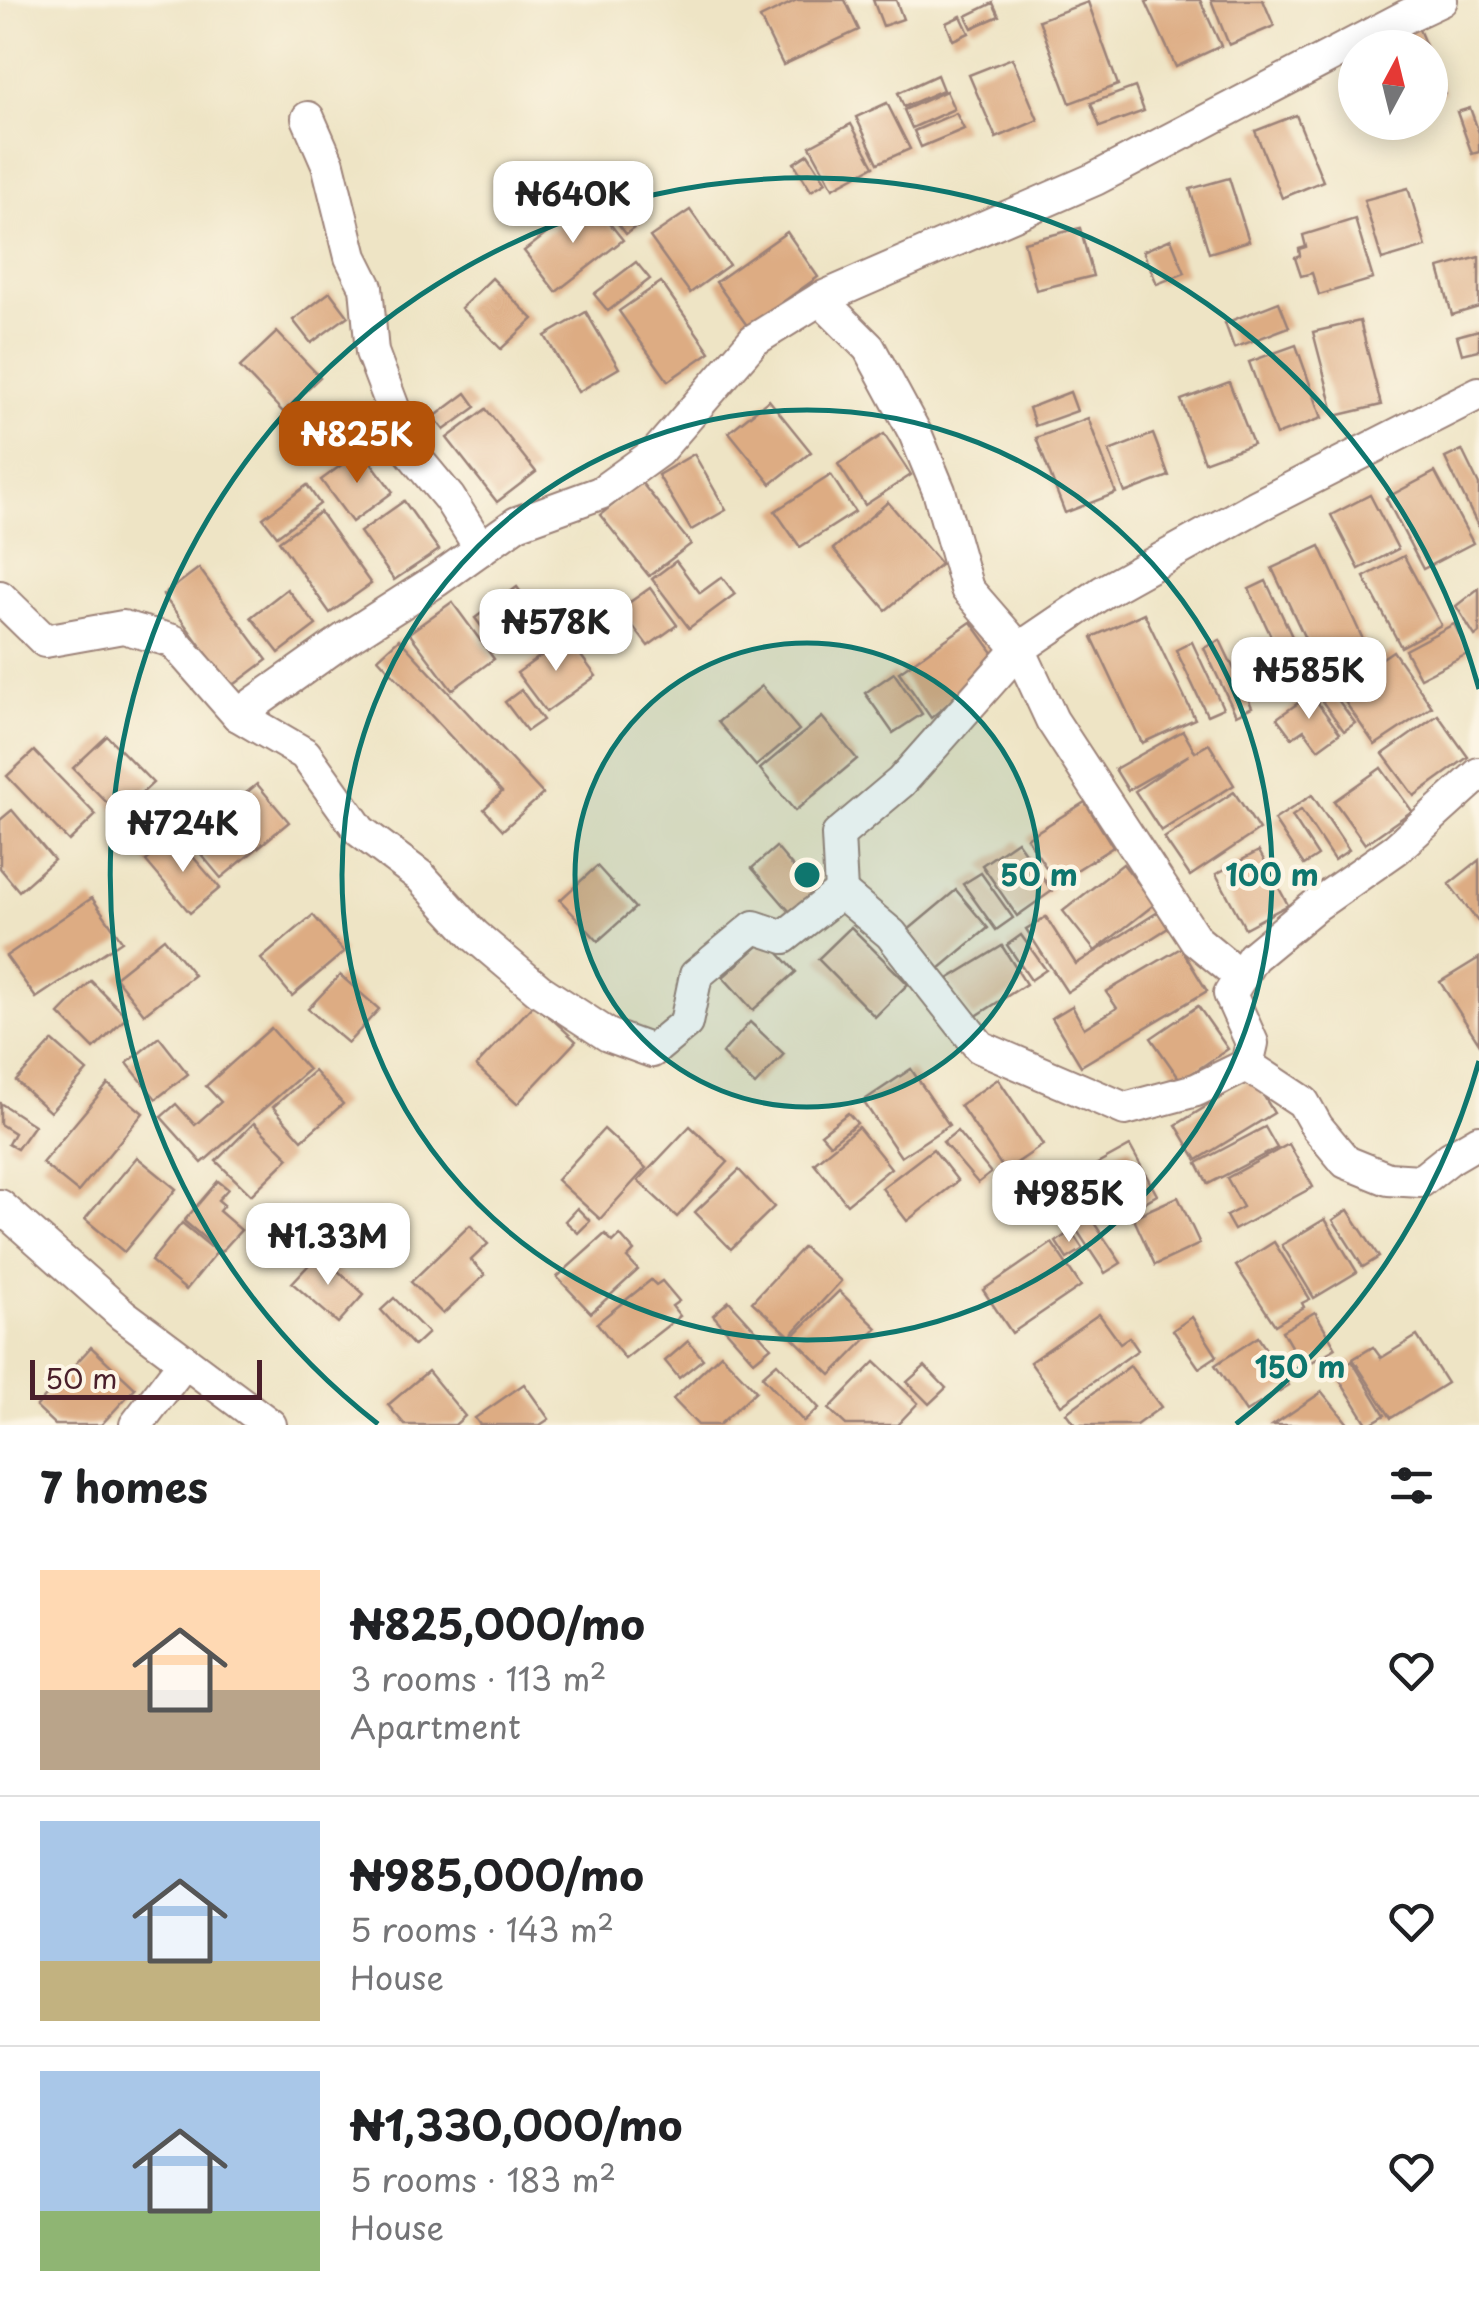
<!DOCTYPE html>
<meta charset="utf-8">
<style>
:root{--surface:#fff;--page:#f2f2f2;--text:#202124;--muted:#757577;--line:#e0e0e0;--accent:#b45309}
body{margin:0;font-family:"Playpen Sans",sans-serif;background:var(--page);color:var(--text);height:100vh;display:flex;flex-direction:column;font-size:38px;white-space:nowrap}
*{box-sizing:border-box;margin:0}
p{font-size:32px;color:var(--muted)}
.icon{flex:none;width:55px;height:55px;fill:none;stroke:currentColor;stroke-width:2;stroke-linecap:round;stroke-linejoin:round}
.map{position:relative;height:1425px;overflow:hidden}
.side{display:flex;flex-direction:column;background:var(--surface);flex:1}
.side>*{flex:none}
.needle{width:65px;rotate:7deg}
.buttons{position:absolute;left:1338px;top:30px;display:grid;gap:20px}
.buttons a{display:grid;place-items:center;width:110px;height:110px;border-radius:50%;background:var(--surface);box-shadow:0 5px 25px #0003;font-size:50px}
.scale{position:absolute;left:30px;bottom:25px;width:232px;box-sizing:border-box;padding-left:10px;border:5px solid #4a1f2b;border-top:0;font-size:28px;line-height:35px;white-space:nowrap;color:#4a1f2b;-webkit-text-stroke:8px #fcf5e5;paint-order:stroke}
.price{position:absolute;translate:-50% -85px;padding:0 22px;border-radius:20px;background:#fff;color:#222;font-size:32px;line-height:65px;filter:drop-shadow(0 2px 5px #0008)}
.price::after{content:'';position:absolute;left:50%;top:60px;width:30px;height:22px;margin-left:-15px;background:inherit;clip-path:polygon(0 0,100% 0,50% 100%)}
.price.current{background:var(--accent);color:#fff}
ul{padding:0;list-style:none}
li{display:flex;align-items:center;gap:30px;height:250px;padding:0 40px}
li+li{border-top:2px solid var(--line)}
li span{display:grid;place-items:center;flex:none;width:280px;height:200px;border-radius:0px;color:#555}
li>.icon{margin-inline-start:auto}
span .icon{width:120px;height:120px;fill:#fffc;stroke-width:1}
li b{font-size:42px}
h2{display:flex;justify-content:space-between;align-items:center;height:120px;padding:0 40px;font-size:42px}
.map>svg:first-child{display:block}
.building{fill:#ddac83}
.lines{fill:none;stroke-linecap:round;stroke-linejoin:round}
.minor-casing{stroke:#9c8278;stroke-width:36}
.minor{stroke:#fff;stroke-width:32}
.ring{fill:none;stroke:#0f766e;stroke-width:5}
.centre{fill:#0f766e;stroke:#fcf5e5;stroke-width:5}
.ring-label{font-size:30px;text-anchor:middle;font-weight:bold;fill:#0f766e;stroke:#fcf5e5;stroke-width:9;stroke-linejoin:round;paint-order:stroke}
</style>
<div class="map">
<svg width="1479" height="1425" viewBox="0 0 1479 1425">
<rect width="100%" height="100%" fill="#fcf5e5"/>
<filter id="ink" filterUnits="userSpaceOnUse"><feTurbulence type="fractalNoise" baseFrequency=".01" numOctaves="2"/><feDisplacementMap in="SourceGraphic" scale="20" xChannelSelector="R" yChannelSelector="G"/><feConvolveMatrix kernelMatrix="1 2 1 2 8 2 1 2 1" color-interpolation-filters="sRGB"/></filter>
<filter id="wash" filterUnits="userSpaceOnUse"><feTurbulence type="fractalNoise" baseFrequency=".0048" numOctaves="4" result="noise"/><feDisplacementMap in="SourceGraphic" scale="40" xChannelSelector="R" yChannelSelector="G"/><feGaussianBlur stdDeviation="2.25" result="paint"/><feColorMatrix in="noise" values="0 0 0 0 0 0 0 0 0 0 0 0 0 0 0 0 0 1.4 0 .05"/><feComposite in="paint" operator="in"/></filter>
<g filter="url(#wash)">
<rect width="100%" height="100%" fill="#eee4c5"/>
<g id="blocks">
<!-- building -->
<g class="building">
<polygon points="797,0 845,0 859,30 783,65 760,18"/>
<polygon points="873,0 896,0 903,19 883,26"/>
<polygon points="1151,0 1200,0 1221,46 1176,67 1146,2"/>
<polygon points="1211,0 1263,0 1274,26 1229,45"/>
<polygon points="1088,2 1118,85 1070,103 1039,20"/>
<polygon points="993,3 999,16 972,28 966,16"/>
<polygon points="961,16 969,33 953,40 946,23"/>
<polygon points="1418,27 1427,48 1379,48"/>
<polygon points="1430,57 1445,93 1430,99"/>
<polygon points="1012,58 1038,120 996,138 969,75"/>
<polygon points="937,75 943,90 904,107 898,93"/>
<polygon points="1135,87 1144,111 1100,127 1091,103"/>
<polygon points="946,91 954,109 912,128 904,110"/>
<polygon points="887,103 910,149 878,163 856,117"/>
<polygon points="1470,108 1479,133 1479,152 1472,154 1457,112"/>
<polygon points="956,113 964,129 921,147 914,131"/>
<polygon points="1296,115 1323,181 1282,198 1255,131"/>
<polygon points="851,124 874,166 833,188 810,146"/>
<polygon points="808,154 826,182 811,191 794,163"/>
<polygon points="1229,178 1249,241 1209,253 1190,189"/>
<polygon points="620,180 648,217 626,234 598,197"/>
<polygon points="1408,188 1426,247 1382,260 1364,200"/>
<polygon points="591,200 623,240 556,292 524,251"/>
<polygon points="690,210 729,265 690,293 650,237"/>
<polygon points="1355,219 1373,279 1319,295 1312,273 1301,276 1295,258 1300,256 1299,249 1306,247 1303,235"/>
<polygon points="1080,228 1093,276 1036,290 1024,242"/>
<polygon points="787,232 818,277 748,327 716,282"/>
<polygon points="1171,239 1185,273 1157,284 1143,251"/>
<polygon points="1479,257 1479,307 1452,315 1439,268"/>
<polygon points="636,262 650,279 608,311 594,294"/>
<polygon points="492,278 533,319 501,349 461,308"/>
<polygon points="661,282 710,352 668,381 619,311"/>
<polygon points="330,292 348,316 311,343 293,320"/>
<polygon points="1279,302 1289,327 1234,348 1225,323"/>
<polygon points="586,312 619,368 578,392 545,336"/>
<polygon points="1360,321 1381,405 1335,416 1313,332"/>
<polygon points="1479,330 1479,350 1462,354 1457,336"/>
<polygon points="277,332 320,377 283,412 240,367"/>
<polygon points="1296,345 1322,418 1276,435 1249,362"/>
<polygon points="1229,382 1253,444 1204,462 1181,400"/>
<polygon points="1070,392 1077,411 1035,426 1029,408"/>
<polygon points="466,393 476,407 444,430 434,417"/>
<polygon points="769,400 811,452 771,484 729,432"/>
<polygon points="486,409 536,472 497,502 447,438"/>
<polygon points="1088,418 1116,493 1065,513 1036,438"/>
<polygon points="884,434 911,475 865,505 838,464"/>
<polygon points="1153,434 1169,476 1125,493 1109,451"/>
<polygon points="362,450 393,492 352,522 321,480"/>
<polygon points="1462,450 1479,485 1479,528 1445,458"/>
<polygon points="694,454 726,510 691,530 658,475"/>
<polygon points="1435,472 1473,543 1423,569 1386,498"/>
<polygon points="831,475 855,512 800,547 775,511"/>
<polygon points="641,482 691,544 649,576 600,515"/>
<polygon points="307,485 320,504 277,536 263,518"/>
<polygon points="1370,495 1398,549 1359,569 1331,515"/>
<polygon points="404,501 439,550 394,580 360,532"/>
<polygon points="888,502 941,564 886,610 833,549"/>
<polygon points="320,512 371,584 330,613 279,541"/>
<polygon points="1320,546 1371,657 1324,679 1272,568"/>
<polygon points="1404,556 1441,625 1401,647 1364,577"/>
<polygon points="676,561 700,593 722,577 735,594 689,628 652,579"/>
<polygon points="199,568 267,660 231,687 163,595"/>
<polygon points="1266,581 1309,673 1292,681 1249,589"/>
<polygon points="517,587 542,621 500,651 475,618"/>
<polygon points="650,588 677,625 648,646 620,609"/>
<polygon points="1479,588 1479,633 1475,636 1456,606"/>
<polygon points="287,589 316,625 279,653 251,617"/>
<polygon points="452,602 494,659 452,690 409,633"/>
<polygon points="1144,613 1195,719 1142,743 1092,637"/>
<polygon points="971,622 999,661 931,718 899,672"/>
<polygon points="1454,624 1469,653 1420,678 1405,650"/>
<polygon points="567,637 596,676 546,712 517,673"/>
<polygon points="399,639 543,794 503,830 484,809 502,792 378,658"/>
<polygon points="1220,640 1252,707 1236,715 1204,648"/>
<polygon points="1192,642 1223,708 1207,715 1176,650"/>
<polygon points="1393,651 1432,707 1375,745 1332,683 1349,671 1353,678"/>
<polygon points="894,673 922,714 893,733 865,693"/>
<polygon points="1327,685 1355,723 1344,731 1316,693"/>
<polygon points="762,686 799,730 756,766 718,722"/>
<polygon points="521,690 543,720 527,731 505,702"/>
<polygon points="1311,694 1340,733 1318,749 1304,730 1292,738 1277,718"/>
<polygon points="1438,715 1468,757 1414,796 1383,754"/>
<polygon points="822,717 857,759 795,811 760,769"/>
<polygon points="1183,731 1195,752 1209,744 1234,785 1161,831 1135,791 1189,755 1128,790 1115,769"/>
<polygon points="107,736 153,783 142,793 147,798 130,814 126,809 119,815 73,768"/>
<polygon points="34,751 96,815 69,841 7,776"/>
<polygon points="1381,768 1412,811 1365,844 1334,801"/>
<polygon points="257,784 289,822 221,878 189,840"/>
<polygon points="1234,792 1259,830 1190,876 1164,838"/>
<polygon points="1312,795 1349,850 1334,860 1301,810 1292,816 1318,856 1304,865 1274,820"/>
<polygon points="1085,802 1113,847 1056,883 1027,838"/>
<polygon points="12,810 54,860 19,891 0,868 0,820"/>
<polygon points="186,813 199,828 186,839 174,823"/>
<polygon points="175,836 220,888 190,913 146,861"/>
<polygon points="1017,841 1052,891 1017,916 982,865"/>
<polygon points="776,847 821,900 797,920 752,868"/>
<polygon points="1259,851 1288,905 1245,928 1216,874"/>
<polygon points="1479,860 1479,923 1449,884"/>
<polygon points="1123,864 1155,904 1095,951 1063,911"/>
<polygon points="597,866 635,908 598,941 560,900"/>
<polygon points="981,873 1013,918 996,930 963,884"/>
<polygon points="956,890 988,928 939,969 907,931"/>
<polygon points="92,898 122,941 36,998 6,956"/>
<polygon points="1158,912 1168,928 1067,992 1026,929 1046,917 1076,964"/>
<polygon points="313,915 344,952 292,996 261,959"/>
<polygon points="851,927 908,984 875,1017 818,959"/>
<polygon points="1021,935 1046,970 1031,980 1007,945"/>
<polygon points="164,938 194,975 144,1014 115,977"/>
<polygon points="766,939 796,972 753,1010 723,977"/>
<polygon points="1002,946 1026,984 973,1018 948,979"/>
<polygon points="1181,948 1207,991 1081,1066 1052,1018 1072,1006 1084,1028 1117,1008 1106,992"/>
<polygon points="1479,958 1479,1043 1440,982"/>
<polygon points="340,975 379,1009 348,1043 308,1009"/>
<polygon points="91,981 127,1017 94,1049 59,1014"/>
<polygon points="535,1003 576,1041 517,1104 476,1066"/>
<polygon points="1198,1006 1228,1049 1181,1081 1151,1038"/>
<polygon points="750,1022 784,1054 755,1085 722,1054"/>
<polygon points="271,1028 308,1070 202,1163 161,1117 176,1104 195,1125 221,1102 206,1086"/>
<polygon points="159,1037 188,1074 156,1099 127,1063"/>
<polygon points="53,1041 87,1071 50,1112 16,1081"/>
<polygon points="911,1069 949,1125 901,1157 863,1101"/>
<polygon points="314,1071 343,1104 302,1140 273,1107"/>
<polygon points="1253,1078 1274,1113 1197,1160 1176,1125"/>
<polygon points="998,1079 1043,1145 1005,1171 960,1105"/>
<polygon points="108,1084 143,1113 78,1192 42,1163"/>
<polygon points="0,1103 34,1125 17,1149 8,1144 14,1133 0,1124"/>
<polygon points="848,1113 857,1123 830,1144 821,1134"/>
<polygon points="254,1123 289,1158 251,1195 216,1161"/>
<polygon points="690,1126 728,1162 677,1217 638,1181"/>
<polygon points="858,1127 891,1168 847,1204 814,1163"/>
<polygon points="1265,1127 1277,1148 1208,1184 1197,1163"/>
<polygon points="604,1129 646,1168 600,1219 557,1180"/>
<polygon points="957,1131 991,1173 978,1183 943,1142"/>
<polygon points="1289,1144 1313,1187 1234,1230 1226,1216 1243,1207 1227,1178"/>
<polygon points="1130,1146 1157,1195 1120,1216 1092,1167"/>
<polygon points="933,1149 958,1181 907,1221 882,1188"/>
<polygon points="137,1157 176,1189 124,1252 85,1219"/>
<polygon points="739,1170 774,1207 731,1249 695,1212"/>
<polygon points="218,1181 228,1189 218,1200 224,1205 219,1211 241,1230 221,1252 184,1221"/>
<polygon points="1178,1197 1200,1244 1155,1265 1133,1217"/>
<polygon points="577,1208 590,1221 578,1233 565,1221"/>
<polygon points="1348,1210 1379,1257 1363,1267 1333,1220"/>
<polygon points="1090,1217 1121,1263 1105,1273 1074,1226"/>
<polygon points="1325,1219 1357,1272 1314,1298 1282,1245"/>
<polygon points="182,1223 217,1252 186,1290 151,1261"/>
<polygon points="470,1225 488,1244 471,1260 485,1275 443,1314 411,1282"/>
<polygon points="1071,1231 1083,1249 1067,1259 1056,1242"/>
<polygon points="605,1234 613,1242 620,1235 634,1251 627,1258 638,1270 591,1313 557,1277"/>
<polygon points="1274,1242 1310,1299 1302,1303 1304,1307 1275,1325 1236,1266"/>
<polygon points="1052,1243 1081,1286 1012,1333 983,1290"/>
<polygon points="803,1247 841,1281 790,1336 752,1302"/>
<polygon points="319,1254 364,1294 338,1323 292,1283"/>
<polygon points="651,1280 656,1285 662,1281 679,1301 672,1306 680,1316 625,1359 597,1323"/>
<polygon points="839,1291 877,1328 831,1375 792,1337"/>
<polygon points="394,1298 428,1333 414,1346 381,1310"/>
<polygon points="729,1301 771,1347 754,1361 713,1315"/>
<polygon points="1315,1312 1336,1348 1303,1367 1282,1331"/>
<polygon points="1099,1314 1120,1343 1129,1337 1138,1350 1061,1405 1030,1362"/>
<polygon points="1192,1317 1217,1356 1199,1368 1173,1330"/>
<polygon points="1417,1336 1447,1383 1391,1418 1353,1359 1373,1347 1381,1358"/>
<polygon points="1258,1337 1289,1385 1246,1412 1215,1365"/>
<polygon points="688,1341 703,1359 679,1378 665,1361"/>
<polygon points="91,1347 135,1388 101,1425 55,1425 36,1407"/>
<polygon points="721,1354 756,1391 719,1425 698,1425 673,1399"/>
<polygon points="1352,1361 1385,1415 1368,1425 1335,1372"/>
<polygon points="875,1362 918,1403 897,1425 846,1425 829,1409"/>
<polygon points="777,1363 819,1408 804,1422 762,1376"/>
<polygon points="925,1366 946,1388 929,1404 907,1382"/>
<polygon points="1130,1366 1161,1407 1136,1425 1075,1425 1066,1413"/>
<polygon points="428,1371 465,1416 455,1425 405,1425 388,1405"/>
<polygon points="524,1384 549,1419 540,1425 480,1425 475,1418"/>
<polygon points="1322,1392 1349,1425 1273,1425"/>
</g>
</g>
</g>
<g filter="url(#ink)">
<use href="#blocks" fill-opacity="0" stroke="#9c8278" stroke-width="2.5"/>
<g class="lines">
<!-- minor casing -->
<g class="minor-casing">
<g id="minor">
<polyline points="308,118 328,164 351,257 366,287 372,352 409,450 449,498 481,549"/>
<polyline points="820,299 869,348 915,433 939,491 967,589 1019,649 1052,720 1196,940 1241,977"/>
<polyline points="0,597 45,641 123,627 173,641 238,715 305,754 360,831 420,876 474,935 539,990 608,1035 652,1051 686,1023 696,975 754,927 784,937 841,892 891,934 980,1047 1125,1109 1196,1090 1247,1065 1252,1043 1230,994 1253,957 1316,905 1396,849 1479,774"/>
<polyline points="238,715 345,639 437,580 517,523 600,493 658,451 754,340 820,299 1095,179 1407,16 1441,0"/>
<polyline points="841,892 838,835 901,782 1019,649 1103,592 1257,506 1479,393"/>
<polyline points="1247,1065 1303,1102 1317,1127 1346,1162 1388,1179 1421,1181 1450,1158 1479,1141"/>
<polyline points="0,1206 123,1315 270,1425"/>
<polyline points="136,1425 185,1361"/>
</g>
</g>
<!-- minor -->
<use href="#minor" class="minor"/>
</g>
</g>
<!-- distance rings -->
<circle cx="807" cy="875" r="232" fill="#0f766e" fill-opacity=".12"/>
<g class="ring">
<circle cx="807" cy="875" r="232"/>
<circle cx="807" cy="875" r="465"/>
<path d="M1479 1061A697 697 0 0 1 1236 1424M378 1424A697 697 0 1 1 1479 689"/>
</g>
<circle cx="807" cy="875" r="15" class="centre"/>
<g class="ring-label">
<text x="1039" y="886">50 m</text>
<text x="1272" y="886">100 m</text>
<text x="1300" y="1378">150 m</text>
</g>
</svg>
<div class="buttons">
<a><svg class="needle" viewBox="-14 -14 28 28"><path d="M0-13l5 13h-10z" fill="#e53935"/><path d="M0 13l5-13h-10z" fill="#757577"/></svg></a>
</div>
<div class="scale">50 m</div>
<b class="price" style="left:573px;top:246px">₦640K</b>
<b class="price current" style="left:357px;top:486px">₦825K</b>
<b class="price" style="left:556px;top:674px">₦578K</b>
<b class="price" style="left:1309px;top:722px">₦585K</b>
<b class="price" style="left:183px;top:875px">₦724K</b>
<b class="price" style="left:1069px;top:1245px">₦985K</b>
<b class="price" style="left:328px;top:1288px">₦1.33M</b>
</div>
<section class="side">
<h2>7 homes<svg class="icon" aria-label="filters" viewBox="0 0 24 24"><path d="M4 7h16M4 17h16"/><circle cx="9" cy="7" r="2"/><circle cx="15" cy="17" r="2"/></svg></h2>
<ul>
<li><span style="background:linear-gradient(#ffd9b3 60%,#b9a48a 0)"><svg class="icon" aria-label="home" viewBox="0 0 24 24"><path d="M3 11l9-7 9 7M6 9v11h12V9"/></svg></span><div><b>₦825,000/mo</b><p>3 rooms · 113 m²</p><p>Apartment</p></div><svg class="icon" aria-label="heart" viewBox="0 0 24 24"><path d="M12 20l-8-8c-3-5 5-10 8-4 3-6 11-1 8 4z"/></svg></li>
<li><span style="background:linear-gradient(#a9c7e8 70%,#c2b280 0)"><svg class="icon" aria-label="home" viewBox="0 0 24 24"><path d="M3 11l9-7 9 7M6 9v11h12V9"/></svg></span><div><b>₦985,000/mo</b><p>5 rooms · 143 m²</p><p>House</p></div><svg class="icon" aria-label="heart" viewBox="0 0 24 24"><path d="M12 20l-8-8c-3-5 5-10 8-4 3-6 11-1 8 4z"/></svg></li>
<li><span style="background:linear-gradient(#a9c7e8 70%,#8fb573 0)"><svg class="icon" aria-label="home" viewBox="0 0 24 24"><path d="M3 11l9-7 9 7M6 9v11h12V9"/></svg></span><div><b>₦1,330,000/mo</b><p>5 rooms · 183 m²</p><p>House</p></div><svg class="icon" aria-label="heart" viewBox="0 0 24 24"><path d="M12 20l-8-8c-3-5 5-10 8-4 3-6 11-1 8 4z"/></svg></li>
</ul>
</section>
